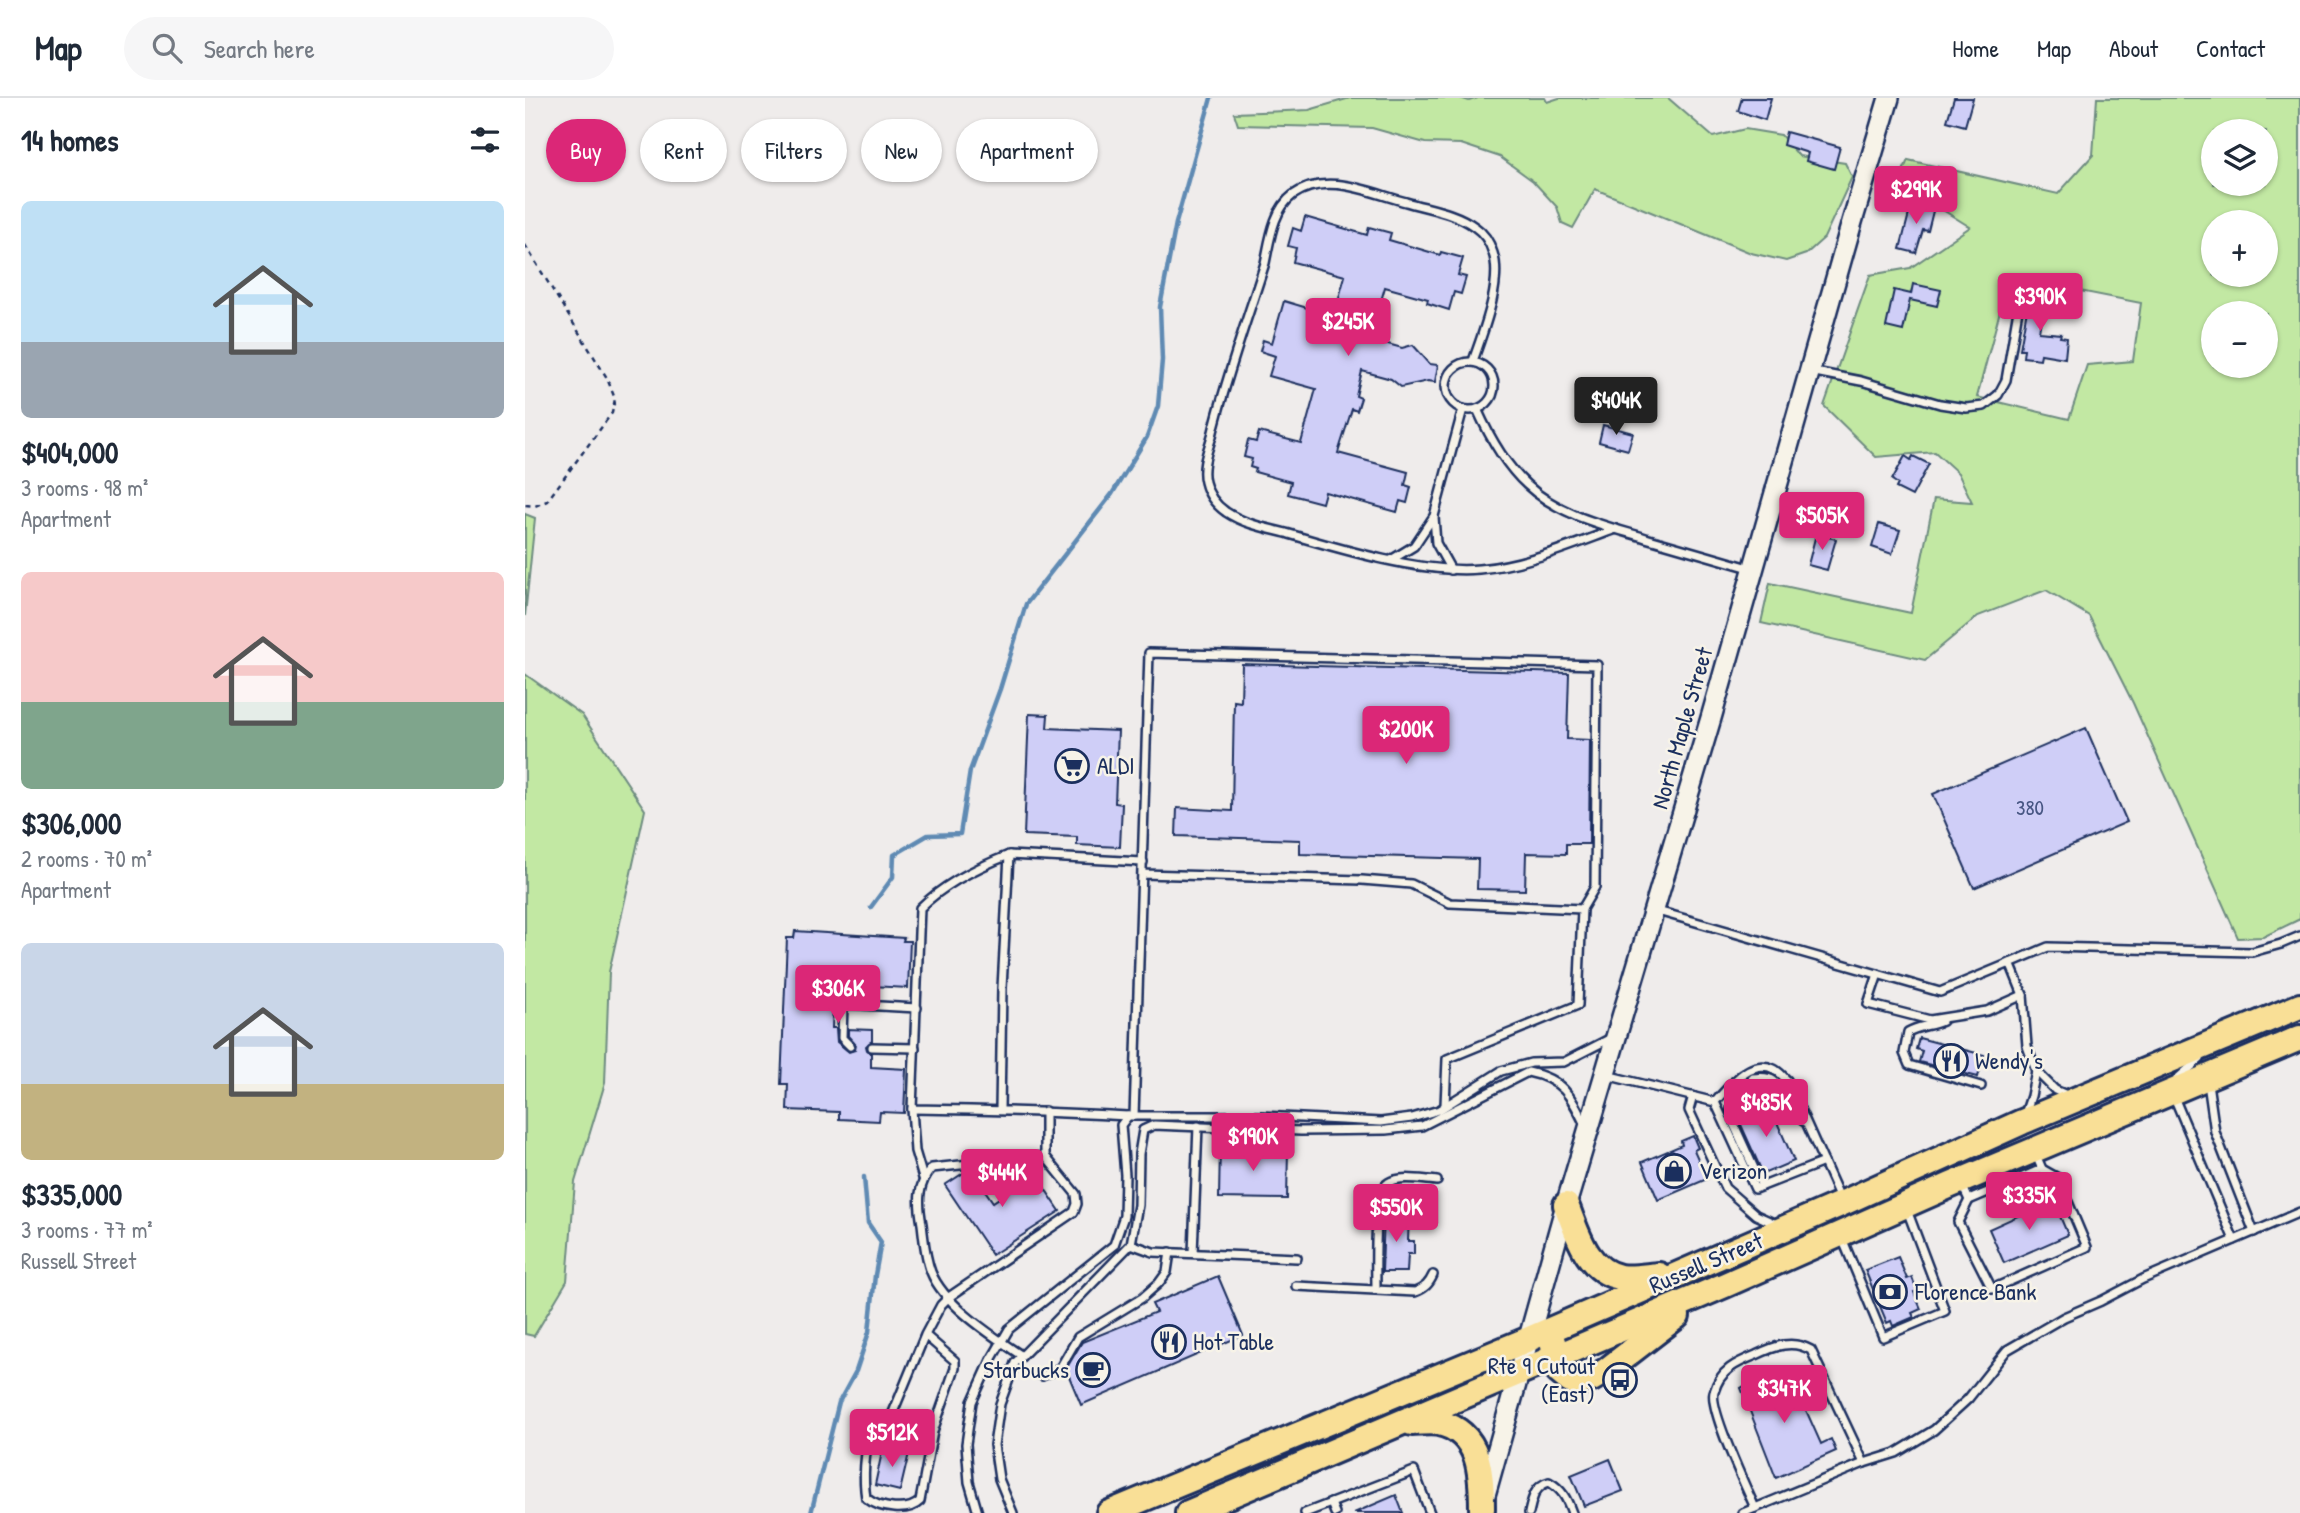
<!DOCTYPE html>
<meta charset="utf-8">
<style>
:root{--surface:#fff;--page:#f6f6f7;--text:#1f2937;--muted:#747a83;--line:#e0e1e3;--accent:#db2777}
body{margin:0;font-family:"Patrick Hand",sans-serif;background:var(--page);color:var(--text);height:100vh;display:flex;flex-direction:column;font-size:26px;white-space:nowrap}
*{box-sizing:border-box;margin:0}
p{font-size:23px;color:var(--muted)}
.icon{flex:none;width:38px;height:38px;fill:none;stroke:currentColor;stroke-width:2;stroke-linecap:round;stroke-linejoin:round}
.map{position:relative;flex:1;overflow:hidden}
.side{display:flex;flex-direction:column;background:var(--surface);width:525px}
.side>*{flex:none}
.hud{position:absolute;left:21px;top:21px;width:665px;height:63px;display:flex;gap:14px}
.buttons{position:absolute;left:1676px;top:21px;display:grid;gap:14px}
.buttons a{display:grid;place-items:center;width:77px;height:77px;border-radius:50%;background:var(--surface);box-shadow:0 2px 5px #0004;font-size:35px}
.price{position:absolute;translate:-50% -60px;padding:0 16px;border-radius:7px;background:var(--accent);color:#fff;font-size:23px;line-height:46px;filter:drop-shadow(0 2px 4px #0008)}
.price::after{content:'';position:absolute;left:50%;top:42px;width:21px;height:16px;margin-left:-10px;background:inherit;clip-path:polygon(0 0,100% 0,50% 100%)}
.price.selected{background:#222;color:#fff}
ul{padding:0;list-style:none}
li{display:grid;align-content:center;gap:14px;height:371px;padding:0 21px}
li span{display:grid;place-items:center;height:217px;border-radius:10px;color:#555}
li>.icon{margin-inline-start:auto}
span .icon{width:126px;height:126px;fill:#fffc;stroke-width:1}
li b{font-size:30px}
h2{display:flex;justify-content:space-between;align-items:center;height:84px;padding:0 21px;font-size:30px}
.pill{padding:0 24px;border-radius:32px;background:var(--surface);box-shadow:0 2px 5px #0004;font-size:24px;line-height:63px}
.pill.selected{background:var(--accent);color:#fff}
header{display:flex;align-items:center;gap:42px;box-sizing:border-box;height:98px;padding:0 35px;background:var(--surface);border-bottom:2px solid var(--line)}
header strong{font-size:33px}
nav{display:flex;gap:38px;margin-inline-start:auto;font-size:24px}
.search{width:490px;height:63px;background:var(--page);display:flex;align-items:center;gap:18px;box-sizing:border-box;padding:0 24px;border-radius:38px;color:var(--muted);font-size:26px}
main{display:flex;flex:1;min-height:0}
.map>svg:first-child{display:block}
.green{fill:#c2e8a3;stroke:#6e8c80;stroke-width:2;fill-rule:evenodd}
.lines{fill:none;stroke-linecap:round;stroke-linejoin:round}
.stream{stroke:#5e8ab3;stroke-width:4.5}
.building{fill:#cfcef7;stroke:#1b2f5e;stroke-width:2}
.service-casing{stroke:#1b2f5e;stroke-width:12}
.secondary-casing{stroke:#1b2f5e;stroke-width:24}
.trunk-casing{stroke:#1b2f5e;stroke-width:30}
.path{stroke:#1b2f5e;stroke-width:2.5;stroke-dasharray:5 5;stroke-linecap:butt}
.service{stroke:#f7f3e8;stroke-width:7}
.secondary{stroke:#f7f3e8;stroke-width:19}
.trunk{stroke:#f9df96;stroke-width:24}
.labels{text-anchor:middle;stroke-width:5;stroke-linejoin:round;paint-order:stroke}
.number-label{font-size:21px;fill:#485784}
.street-label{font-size:24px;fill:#1b2f5e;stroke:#f7f3e8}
.poi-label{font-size:24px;fill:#1b2f5e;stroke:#f7f3e8;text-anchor:start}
</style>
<header>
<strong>Map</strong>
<div class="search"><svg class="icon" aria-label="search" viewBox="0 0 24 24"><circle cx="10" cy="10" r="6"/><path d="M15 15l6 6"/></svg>Search here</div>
<nav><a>Home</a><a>Map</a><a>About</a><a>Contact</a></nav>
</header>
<main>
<section class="side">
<h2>14 homes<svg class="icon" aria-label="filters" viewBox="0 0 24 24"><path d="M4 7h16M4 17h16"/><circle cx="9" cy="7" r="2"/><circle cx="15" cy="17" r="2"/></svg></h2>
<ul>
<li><span style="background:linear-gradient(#bfe0f5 65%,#9aa5b1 0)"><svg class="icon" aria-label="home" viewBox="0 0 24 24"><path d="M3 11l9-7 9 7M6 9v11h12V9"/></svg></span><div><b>$404,000</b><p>3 rooms · 98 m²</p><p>Apartment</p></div></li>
<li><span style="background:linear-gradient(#f6c9c9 60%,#7fa58c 0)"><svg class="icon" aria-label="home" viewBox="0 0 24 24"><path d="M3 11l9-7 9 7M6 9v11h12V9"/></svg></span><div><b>$306,000</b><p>2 rooms · 70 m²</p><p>Apartment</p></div></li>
<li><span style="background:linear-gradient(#c9d6e8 65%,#c2b280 0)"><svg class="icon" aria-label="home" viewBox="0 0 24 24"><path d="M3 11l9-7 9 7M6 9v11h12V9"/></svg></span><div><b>$335,000</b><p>3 rooms · 77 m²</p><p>Russell Street</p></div></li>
</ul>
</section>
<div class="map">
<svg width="1775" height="1415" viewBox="0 0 1775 1415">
<rect width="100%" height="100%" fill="#efeceb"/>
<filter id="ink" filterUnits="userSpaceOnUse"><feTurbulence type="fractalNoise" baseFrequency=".0143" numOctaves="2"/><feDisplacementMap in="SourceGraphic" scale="14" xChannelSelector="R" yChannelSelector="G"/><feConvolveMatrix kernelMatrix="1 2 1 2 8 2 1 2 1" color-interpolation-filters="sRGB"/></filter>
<g filter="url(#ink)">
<!-- green -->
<g class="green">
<polygon points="825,0 935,0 944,3 953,0 1020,0 1022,4 1034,0 1143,0 1188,39 1220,31 1256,37 1274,58 1320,65 1327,79 1299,140 1281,156 1261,163 1226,155 1070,91 1048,130 1037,125 1032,109 1008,83 975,59 936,46 900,45 847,30 713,27 709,15 784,12"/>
<path d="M1572,0H1775V821L1738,839L1713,840L1608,605L1564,518L1521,492L1453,518L1400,562L1236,525L1245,485L1386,515L1409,401L1447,404L1433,375L1410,354L1351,359L1299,308L1345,177L1385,170L1445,129L1373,84L1383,62L1533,96L1568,57ZM1689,33H1741V86H1689ZM1689,124H1741V177H1689ZM1484,179L1616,205L1608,263L1562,267L1544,321L1452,299ZM1689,215H1741V268H1689Z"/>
<polygon points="0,416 10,420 0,518"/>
<polygon points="0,576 57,617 120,712 84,874 80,985 50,1084 42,1183 9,1238 0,1236"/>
</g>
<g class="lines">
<!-- stream -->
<g class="stream">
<polyline points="346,809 368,779 369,757 403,737 435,736 445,673 475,591 501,506 587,396 622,339 633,308 637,262 635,209 651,125 686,0"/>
<polyline points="286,1415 314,1304 331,1273 344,1234 350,1177 356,1144 343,1125 339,1079"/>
</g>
</g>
<!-- building -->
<g class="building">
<polygon points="1217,0 1246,0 1240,22 1213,13"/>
<polygon points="1429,0 1448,0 1440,28 1422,23"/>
<polygon points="1261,34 1315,49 1309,71 1281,63 1283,55 1258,47"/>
<polygon points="1387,104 1409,109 1403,133 1398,132 1391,155 1375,151"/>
<polygon points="780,119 842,137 844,129 866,135 864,142 915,157 916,154 938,160 933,177 941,179 936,196 929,194 924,212 902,205 903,201 860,189 845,241 877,250 888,247 905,266 913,267 910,284 903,283 876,289 866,281 837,273 831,298 836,300 832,313 827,311 813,355 883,374 880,387 886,389 882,405 875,403 872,414 800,394 797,405 763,396 766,384 730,374 731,371 725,369 727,361 719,359 723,342 731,344 734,334 776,345 791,291 744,278 750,258 735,253 738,242 747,245 759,203 809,218 820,178 768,164 771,150 763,148 768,130 776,133"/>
<polygon points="1388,186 1416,192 1412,208 1385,202 1378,233 1361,229 1369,192 1386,196"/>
<polygon points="1505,194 1520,197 1514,234 1536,236 1535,239 1542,240 1540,260 1516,256 1515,261 1498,259 1499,251 1495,251"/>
<polygon points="1078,327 1108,335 1103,352 1074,344"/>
<polygon points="1380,358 1386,362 1388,358 1404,366 1387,398 1371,390 1373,386 1367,382"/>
<polygon points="1354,426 1375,432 1367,456 1347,449"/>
<polygon points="1291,436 1311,441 1302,472 1283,467"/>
<polygon points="717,566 1044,575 1042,641 1065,642 1064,746 1041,746 1041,756 1001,755 1000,792 952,791 953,761 775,756 775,742 651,738 652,710 707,713 709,603 716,604"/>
<polygon points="504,616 523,617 522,630 593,633 590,705 597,706 595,749 552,747 552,739 499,737"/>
<polygon points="1561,630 1602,724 1449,790 1408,696"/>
<polygon points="270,833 379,840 378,843 385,843 383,890 309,886 307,930 311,930 312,944 324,954 330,952 331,947 323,938 323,931 347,932 347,943 341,948 342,952 346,955 346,969 381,971 379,1015 355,1014 354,1023 314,1021 314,1014 262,1012 263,986 256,986 262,840 269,840"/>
<polygon points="1394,940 1459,957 1453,979 1394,964 1397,953 1391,951"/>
<polygon points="1244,1006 1269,1063 1238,1076 1213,1020"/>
<polygon points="1168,1038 1173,1050 1169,1052 1182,1081 1133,1102 1117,1064 1157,1047 1156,1043"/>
<polygon points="695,1048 763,1051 762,1101 694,1100"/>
<polygon points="443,1072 446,1072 468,1104 510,1076 535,1113 467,1157 420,1087"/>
<polygon points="1528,1102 1543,1137 1479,1165 1464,1131"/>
<polygon points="859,1116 884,1117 883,1143 889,1143 889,1156 883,1156 882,1174 857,1174"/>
<polygon points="1373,1159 1382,1181 1387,1179 1392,1193 1389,1194 1396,1211 1387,1215 1389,1219 1368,1228 1366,1223 1362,1225 1340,1172"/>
<polygon points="693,1178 718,1237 556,1307 541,1271 557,1244 631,1214 627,1206"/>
<polygon points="1264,1274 1296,1346 1306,1341 1311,1353 1251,1380 1216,1290 1235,1279 1238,1286"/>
<polygon points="358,1349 384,1355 375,1393 350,1387"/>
<polygon points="1085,1361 1098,1393 1059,1408 1046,1377"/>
<polygon points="871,1397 878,1415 829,1415"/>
</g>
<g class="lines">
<!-- service casing -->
<g class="service-casing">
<g id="service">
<path d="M948,263C958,234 978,184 968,155C965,145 959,135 950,129C930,114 904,111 881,104C846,95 801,73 768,97C748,112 745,142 740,165C722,222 701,279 687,338C683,352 676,369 680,384C683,397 691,407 701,414C719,426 741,430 761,435C815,451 898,476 954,471C1001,467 1047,447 1091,431"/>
<circle cx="945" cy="288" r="24"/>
<polyline points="1285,273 1336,283 1415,306 1441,310 1459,308 1473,297 1481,282 1495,200"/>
<path d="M952,311C964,338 979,366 1002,387C1035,418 1082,428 1124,441C1159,451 1193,461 1228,471"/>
<polyline points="909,419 911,445 926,472"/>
<polyline points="866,462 889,448 909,418 938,311"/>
<polyline points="484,757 618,764"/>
<polyline points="1129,812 1415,894 1485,865 1498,897 1502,948 1511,973 1530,992 1544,998"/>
<polyline points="1485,865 1523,849 1727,854 1756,846 1775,838"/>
<polyline points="1353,876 1343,906 1405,922 1462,913 1498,897"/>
<path d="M1417,923C1406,928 1393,928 1383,934L1379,955L1384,967L1456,988"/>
<polyline points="325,948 317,940 318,906 392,910"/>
<polyline points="347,949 390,950"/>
<polyline points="1081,977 1190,1004"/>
<polyline points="1652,981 1675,961"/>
<polyline points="1683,985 1690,1034 1729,1134"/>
<path d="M1217,990L1228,980C1249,977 1252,984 1261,1002"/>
<polyline points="1168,998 1164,1012 1200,1090 1231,1117 1253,1127"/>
<polyline points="1649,999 1709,1142"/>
<path d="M1190,1004C1204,989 1225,959 1249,971C1254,973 1258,979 1262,982L1315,1100"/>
<polyline points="1190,1004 1230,1091 1299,1064"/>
<polyline points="920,1007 922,961 1053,907 1057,811"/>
<polyline points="387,1011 390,1053 398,1080"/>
<path d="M475,1012L477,890L484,757C453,769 419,786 395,810L387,1011C459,1012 531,1014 603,1018"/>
<polyline points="1500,1016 1506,998 1511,973"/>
<polyline points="609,1018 624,555 1072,567 1070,789 1057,811 925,805 886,786 837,782 617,776"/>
<polyline points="1437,1087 1444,1102 1433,1124 1467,1191 1562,1149 1533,1080 1517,1071 1511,1057"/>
<path d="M1237,1088L1206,1020C1205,1007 1208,1000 1217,990L1261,1002L1278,1023"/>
<polyline points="1444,1102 1517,1071"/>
<polyline points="1317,1140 1358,1239 1420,1213 1382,1112"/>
<polyline points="606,1146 628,1154 772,1160"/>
<polyline points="668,1155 673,1028"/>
<path d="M771,1188L890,1194C900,1190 904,1186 908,1177"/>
<path d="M851,1191C851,1172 848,1093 863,1085C875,1077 898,1082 912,1083"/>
<polyline points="400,1237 367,1317 408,1333 430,1270 430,1263 400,1237 416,1207 424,1199 549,1114 552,1106 551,1096 520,1058"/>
<path d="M497,1258C468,1238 419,1207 406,1174C400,1159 399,1142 397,1126C393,1105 392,1086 407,1070L520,1058V1013"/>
<polyline points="517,1278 535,1270 553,1239 617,1200 634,1185 642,1174 645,1154"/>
<path d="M367,1317C360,1322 349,1328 346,1336C339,1354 338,1381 341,1400C355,1411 383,1415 395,1403L408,1333"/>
<polyline points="806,1405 810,1415"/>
<path d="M1230,1410C1221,1389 1184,1312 1189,1294C1195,1272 1211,1265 1231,1257C1250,1248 1267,1241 1286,1252L1339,1365"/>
<polyline points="453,1415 444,1384 441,1346 447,1304 466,1262 484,1231 589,1147 599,1118 600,1077 596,1027 603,1018 736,1018 856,1024 887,1020 914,1012 976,973 1006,965 1039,964 1086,940"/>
<path d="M488,1415L474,1381L469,1347L475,1306L490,1265L606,1146L613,1107L614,1056L618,1032L629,1027L776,1033L861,1032L897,1028L1003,974C1038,981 1046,998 1060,1027"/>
<polyline points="780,1415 889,1373 905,1415"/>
<path d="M1004,1415C1007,1402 1009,1388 1024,1384C1037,1391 1042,1401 1047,1415"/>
<polyline points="1218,1415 1339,1365 1371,1355 1409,1332 1443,1301 1482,1252 1539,1219 1576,1203 1618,1181 1775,1114"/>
</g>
</g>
<!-- secondary casing -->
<g class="secondary-casing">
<polyline id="secondary" points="960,1397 1041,1107 1186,620 1327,124 1364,0"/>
</g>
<!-- trunk casing -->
<g class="trunk-casing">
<g id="trunk">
<path d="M1041,1107C1052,1134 1061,1173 1095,1179C1107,1181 1121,1178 1134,1177"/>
<polyline points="1028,1244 1029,1260 1034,1274 1045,1283 1056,1284 1067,1281 1082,1272 1152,1218"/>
<path d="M887,1325C895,1325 906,1323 914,1325C956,1334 957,1378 957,1411"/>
<polyline points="584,1415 1004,1241 1318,1105 1497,1024 1775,908"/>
<polyline points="663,1415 1200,1187 1426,1087 1775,940"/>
</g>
</g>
<!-- path -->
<polyline class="path" points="0,147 82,280 90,301 87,315 22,403 10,408 0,407"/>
<!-- service -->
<use href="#service" class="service"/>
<!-- secondary -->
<use href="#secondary" class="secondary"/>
<!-- trunk -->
<use href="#trunk" class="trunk"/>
</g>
</g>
<!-- icons -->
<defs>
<g id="supermarket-ring" transform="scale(1.75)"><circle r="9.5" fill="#f7f3e8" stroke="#1b2f5e" stroke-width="1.5"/><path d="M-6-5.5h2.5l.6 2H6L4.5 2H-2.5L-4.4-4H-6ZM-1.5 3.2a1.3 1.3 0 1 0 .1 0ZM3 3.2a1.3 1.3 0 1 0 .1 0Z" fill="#1b2f5e"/></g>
<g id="restaurant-ring" transform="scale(1.75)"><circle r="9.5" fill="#f7f3e8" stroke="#1b2f5e" stroke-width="1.5"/><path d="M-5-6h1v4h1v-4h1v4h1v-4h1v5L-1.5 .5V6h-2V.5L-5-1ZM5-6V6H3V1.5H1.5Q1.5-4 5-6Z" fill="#1b2f5e"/></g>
<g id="shop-ring" transform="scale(1.75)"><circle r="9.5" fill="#f7f3e8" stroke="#1b2f5e" stroke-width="1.5"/><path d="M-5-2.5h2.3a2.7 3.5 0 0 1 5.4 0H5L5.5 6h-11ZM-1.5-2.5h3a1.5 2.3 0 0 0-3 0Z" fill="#1b2f5e"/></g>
<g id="bank-ring" transform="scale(1.75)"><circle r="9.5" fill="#f7f3e8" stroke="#1b2f5e" stroke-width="1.5"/><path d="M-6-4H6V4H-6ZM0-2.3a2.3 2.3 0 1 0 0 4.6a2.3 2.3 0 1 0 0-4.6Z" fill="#1b2f5e"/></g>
<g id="cafe-ring" transform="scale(1.75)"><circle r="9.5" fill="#f7f3e8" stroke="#1b2f5e" stroke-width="1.5"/><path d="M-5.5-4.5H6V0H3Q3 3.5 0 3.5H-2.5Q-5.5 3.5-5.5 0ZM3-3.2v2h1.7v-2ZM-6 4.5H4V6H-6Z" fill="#1b2f5e"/></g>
<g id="bus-ring" transform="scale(1.75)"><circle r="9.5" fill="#f7f3e8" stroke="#1b2f5e" stroke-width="1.5"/><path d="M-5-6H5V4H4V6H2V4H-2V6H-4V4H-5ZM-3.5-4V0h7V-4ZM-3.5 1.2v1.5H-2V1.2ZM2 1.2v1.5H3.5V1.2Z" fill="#1b2f5e"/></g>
</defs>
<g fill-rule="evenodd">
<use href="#supermarket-ring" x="547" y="668"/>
<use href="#restaurant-ring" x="1426" y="963"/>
<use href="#shop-ring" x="1149" y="1073"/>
<use href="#bank-ring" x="1365" y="1194"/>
<use href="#restaurant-ring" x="644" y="1244"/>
<use href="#cafe-ring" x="568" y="1272"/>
<use href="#bus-ring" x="1095" y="1282"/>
</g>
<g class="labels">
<!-- number labels -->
<g class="number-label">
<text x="1505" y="717">380</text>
</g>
<!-- street labels -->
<g class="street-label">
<text transform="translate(1157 630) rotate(-74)" y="8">North Maple Street</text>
<text transform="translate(1181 1165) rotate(-23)" y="8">Russell Street</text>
</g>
<!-- poi labels -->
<g class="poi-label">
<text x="572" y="676">ALDI</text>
<text x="1450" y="971">Wendy's</text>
<text x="1174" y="1081">Verizon</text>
<text x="1390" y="1202">Florence Bank</text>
<text x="668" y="1252">Hot Table</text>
<text x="1070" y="1276" text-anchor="end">Rte 9 Cutout<tspan x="1070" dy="28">(East)</tspan></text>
<text x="544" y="1280" text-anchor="end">Starbucks</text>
</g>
</g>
</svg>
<div class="buttons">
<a><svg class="icon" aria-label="layers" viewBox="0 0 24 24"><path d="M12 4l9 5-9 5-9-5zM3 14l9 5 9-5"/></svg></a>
<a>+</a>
<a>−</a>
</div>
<b class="price" style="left:1391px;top:128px">$299K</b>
<b class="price" style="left:1515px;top:235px">$390K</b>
<b class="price" style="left:823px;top:260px">$245K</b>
<b class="price selected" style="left:1091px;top:339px">$404K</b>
<b class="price" style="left:1297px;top:454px">$505K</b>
<b class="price" style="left:881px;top:668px">$200K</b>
<b class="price" style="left:313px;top:927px">$306K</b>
<b class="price" style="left:1241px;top:1041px">$485K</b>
<b class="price" style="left:728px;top:1075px">$190K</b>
<b class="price" style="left:477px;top:1111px">$444K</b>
<b class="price" style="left:1504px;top:1134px">$335K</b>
<b class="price" style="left:871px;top:1146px">$550K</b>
<b class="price" style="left:1259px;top:1327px">$347K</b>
<b class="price" style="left:367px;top:1371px">$512K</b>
<div class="hud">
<a class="pill selected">Buy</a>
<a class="pill">Rent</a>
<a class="pill">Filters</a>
<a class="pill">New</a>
<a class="pill">Apartment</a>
</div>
</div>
</main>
